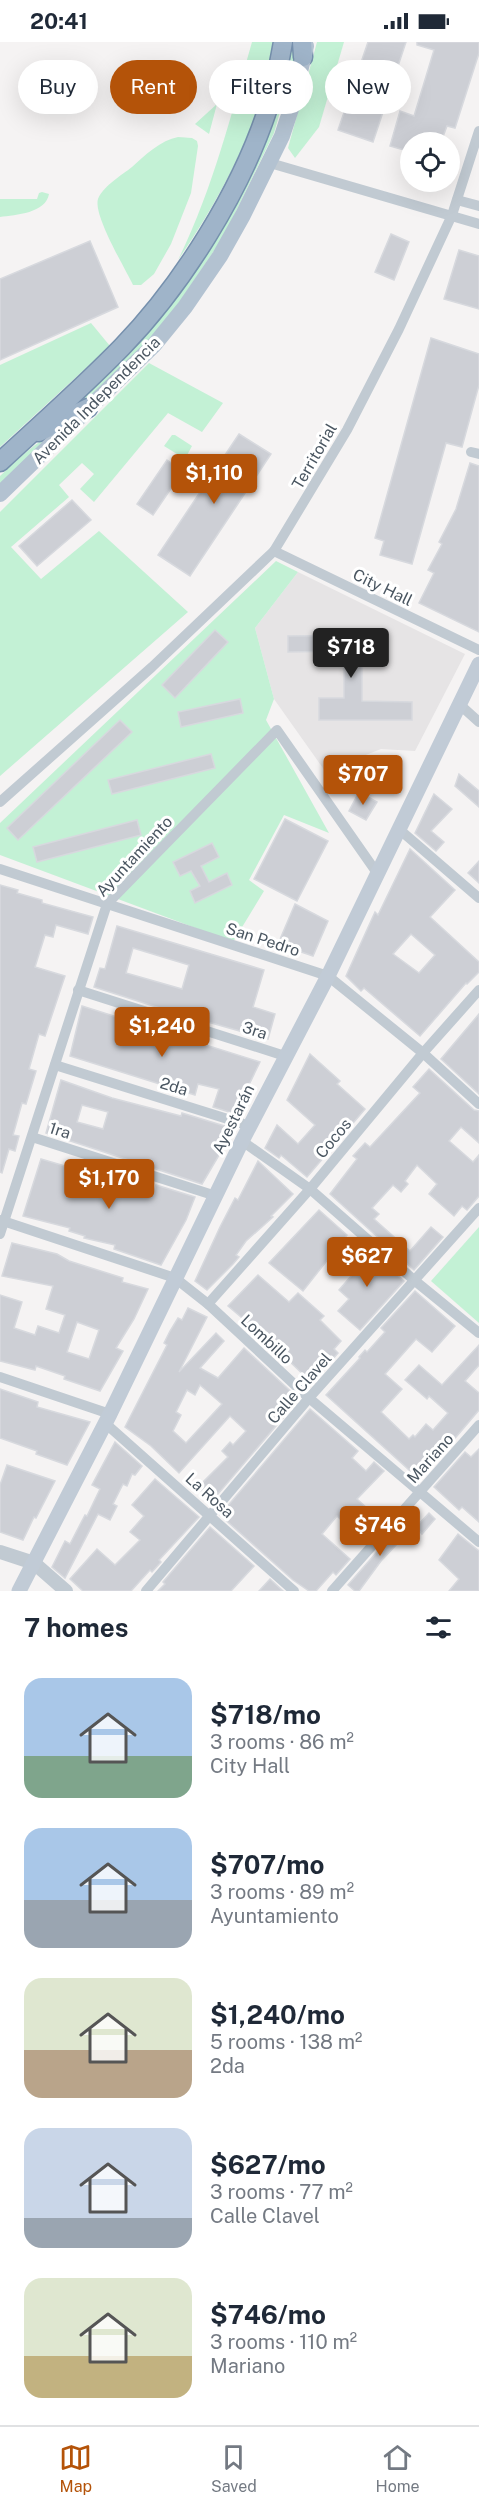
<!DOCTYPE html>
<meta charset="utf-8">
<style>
:root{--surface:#fff;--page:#f6f6f7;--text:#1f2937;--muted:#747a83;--line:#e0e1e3;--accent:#b45309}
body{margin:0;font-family:"Public Sans",sans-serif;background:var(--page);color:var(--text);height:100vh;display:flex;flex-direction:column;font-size:22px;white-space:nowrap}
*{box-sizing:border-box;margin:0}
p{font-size:20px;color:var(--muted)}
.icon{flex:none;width:33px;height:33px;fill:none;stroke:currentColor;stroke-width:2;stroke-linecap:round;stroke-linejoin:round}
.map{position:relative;height:1549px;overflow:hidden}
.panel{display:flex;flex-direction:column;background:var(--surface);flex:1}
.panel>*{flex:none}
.guide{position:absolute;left:18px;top:18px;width:444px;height:54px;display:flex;gap:12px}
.buttons{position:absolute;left:400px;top:90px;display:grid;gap:12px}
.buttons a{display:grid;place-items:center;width:60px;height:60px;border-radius:50%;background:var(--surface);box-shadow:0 6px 24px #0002;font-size:30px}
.price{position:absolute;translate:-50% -51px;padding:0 14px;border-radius:6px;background:var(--accent);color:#fff;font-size:20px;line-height:39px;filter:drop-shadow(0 2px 3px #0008)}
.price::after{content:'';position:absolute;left:50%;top:36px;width:18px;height:14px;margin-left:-9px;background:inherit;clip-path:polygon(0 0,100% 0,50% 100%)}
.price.current{background:#222;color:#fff}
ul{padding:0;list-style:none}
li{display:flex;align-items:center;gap:18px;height:150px;padding:0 24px}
li span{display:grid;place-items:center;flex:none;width:168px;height:120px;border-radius:18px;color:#555}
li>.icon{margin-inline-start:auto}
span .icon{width:72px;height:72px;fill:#fffc;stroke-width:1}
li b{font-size:26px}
h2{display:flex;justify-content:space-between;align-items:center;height:72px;padding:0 24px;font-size:26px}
.pill{padding:0 21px;border-radius:27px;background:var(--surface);box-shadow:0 6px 24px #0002;font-size:21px;line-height:54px}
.pill.current{background:var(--accent);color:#fff}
.status{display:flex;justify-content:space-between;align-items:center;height:42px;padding:0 30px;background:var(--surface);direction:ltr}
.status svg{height:16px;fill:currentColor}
.tab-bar{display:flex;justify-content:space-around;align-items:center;height:84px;border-top:2px solid var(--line);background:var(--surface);font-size:16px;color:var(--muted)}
.tab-bar a{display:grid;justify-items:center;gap:3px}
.tab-bar .current{color:var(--accent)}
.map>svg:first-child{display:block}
.education{fill:#e6e4e5}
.green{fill:#c3f1d5}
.building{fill:#cdcfd5;stroke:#d7d9de;stroke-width:1.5;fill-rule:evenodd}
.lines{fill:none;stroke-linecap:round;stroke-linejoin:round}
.trunk-casing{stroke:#7690ad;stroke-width:21}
.minor{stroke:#c1cad2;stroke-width:10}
.tertiary{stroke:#c1cad2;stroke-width:14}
.secondary{stroke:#c1cbd6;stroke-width:15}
.primary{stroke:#b3c2d1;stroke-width:16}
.trunk{stroke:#9fb4c9;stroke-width:18}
.labels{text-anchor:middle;stroke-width:6;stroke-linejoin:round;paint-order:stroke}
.street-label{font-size:16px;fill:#4a5661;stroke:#fff}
</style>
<div class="status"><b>20:41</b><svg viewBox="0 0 49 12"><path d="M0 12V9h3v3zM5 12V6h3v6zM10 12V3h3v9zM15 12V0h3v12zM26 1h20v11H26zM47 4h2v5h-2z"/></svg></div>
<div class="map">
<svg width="479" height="1549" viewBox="0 0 479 1549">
<rect width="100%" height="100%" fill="#f5f3f3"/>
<!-- education -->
<polygon class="education" points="298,530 465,612 415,709 381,707 325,729 274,657 255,586"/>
<!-- green -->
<g class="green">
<path d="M252,0H275C261,80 224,151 178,218C212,149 231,74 252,0Z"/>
<polygon points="292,0 296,0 297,10 274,91 224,194 176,265 133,316 81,365 58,377 158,276 281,46"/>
<polygon points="317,0 344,0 319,85 295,116 288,106"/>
<polygon points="217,62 209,92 195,82"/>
<path d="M178,95L192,96L197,99L198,104L191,151L171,202L154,232L141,243H133C125,226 93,173 98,157C103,144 122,133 132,125C145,113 161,98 178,95Z"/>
<path d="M42,150L49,152C46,171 16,173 0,175V157H37L39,151Z"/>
<polygon points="91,281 110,304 0,405 0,323"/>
<polygon points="149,321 223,361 202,390 168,371 94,460 80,447 94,432 82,421 59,443 69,455 11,505 41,537 99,489 188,570 0,734 0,470"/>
<path d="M57,390L0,443V434C18,417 35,400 57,390Z"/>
<polygon points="172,393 175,393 192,404 185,417 164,404"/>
<polygon points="276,519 298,530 255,586 274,657 266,678 329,791 284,773 249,838 264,849 233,900 0,813 0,781"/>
<polygon points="479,1185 479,1281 431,1239"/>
</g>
<!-- building -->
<g class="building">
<polygon points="368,0 406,0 396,30 401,32 397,44 392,43 373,100 338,88"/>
<polygon points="417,0 479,0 479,11 455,86 447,84 441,100 411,100 411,110 390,104 400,69 414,74 434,8 417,3"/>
<polygon points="391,192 409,200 394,238 375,230"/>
<polygon points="90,199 118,265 0,318 0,237"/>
<polygon points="459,208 479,214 479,267 444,257"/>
<polygon points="431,296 479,312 479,343 462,405 446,401 412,522 380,513 384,499 375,496"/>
<polygon points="239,392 271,412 190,534 158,513"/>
<polygon points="167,418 183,429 153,473 137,462"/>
<polygon points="470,421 479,424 479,590 419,561 434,531 428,528 442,502 439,500 456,467"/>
<polygon points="72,458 91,478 37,524 19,504"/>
<polygon points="215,588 228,600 175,656 162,643"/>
<polygon points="380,593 380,611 362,611 362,659 412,660 412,678 319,678 319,656 344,656 344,609 288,610 288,594"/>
<polygon points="240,657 243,671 181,685 178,670"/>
<polygon points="120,678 132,690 18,798 7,786"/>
<polygon points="211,712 215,726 112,752 108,738"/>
<polygon points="376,719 386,736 365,749 354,732"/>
<polygon points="459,732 479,749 479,765 455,744"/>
<polygon points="359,750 377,760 366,778 349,769"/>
<polygon points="434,752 452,767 431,789 444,800 436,809 415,791"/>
<polygon points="285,777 328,799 297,859 254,837"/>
<polygon points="137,778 141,793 37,820 33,805"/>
<polygon points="212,801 219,815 201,824 209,840 227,831 232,843 195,861 190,849 200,844 191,829 180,834 173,820"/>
<path d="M410,807L455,848L430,875L479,920V930L467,942L466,941L420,994L364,946L361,949L346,934L375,870L378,873ZM411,892L435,913L419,931L393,912Z"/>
<polygon points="479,819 479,841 468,831"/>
<polygon points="0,843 18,848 17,851 42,858 42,861 93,875 88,892 56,883 53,895 45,893 35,925 65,934 45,994 39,992 29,1027 36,1029 26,1062 22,1061 13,1093 19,1094 15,1109 9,1107 2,1131 0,1130"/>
<polygon points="295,862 328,879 313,914 278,902"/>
<path d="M117,884L264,928L253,965L275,972L268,997L169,969L94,945L100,926L105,927ZM133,906L189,923L182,947L126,931Z"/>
<polygon points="82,964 260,1020 244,1053 241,1053 236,1072 213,1065 219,1047 198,1042 195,1053 70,1014"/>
<polygon points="479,972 479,1052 441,1017"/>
<polygon points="310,1012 340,1039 337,1042 365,1067 307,1135 281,1113 279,1116 265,1106 277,1083 298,1102 315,1083 287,1058"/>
<polygon points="429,1027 474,1068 479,1069 479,1101 461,1085 449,1099 473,1120 479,1113 479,1154 467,1168 462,1164 454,1174 429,1152 437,1142 417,1123 405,1139 408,1142 401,1150 393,1143 372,1166 379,1172 374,1177 410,1209 431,1185 443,1195 414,1228 330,1152 357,1117 353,1114 365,1101 370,1105 420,1051 413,1045"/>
<path d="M61,1038L112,1056L181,1074L182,1071L231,1086L220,1107L222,1108L202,1142L46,1091ZM82,1063L108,1070L103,1087L77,1080Z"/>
<polygon points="41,1117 154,1150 156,1143 195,1155 186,1178 161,1223 114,1207 115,1203 84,1196 85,1194 69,1189 70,1186 23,1174"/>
<polygon points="258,1119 293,1152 271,1174 273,1175 246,1199 236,1213 239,1215 233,1222 207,1248 195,1239 220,1185 235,1156 238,1158"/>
<polygon points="319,1168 347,1193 303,1249 269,1221"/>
<path d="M12,1201L57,1212L69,1219L123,1236L122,1240L148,1247L134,1277L116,1306L123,1309L100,1349L64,1337L65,1334L36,1324L35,1328L0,1319V1253L22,1260L14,1286L35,1293L38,1284L59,1291L65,1273L46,1267L53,1244L2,1234ZM77,1280L99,1288L89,1317L67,1310Z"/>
<polygon points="365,1205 404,1239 360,1288 338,1269 349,1257 339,1248 352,1233 346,1227"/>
<polygon points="258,1233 289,1260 298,1251 324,1274 320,1278 341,1299 334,1307 338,1311 312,1341 286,1316 282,1321 257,1297 259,1295 246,1283 248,1281 228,1264"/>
<polygon points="415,1249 455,1284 432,1310 416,1297 385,1332 402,1347 381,1370 409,1397 413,1393 415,1395 426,1382 433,1388 448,1371 429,1354 427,1357 405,1338 419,1323 442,1343 479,1303 479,1323 465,1339 479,1351 479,1368 423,1434 422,1433 418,1436 326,1353 360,1316 359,1315 365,1308 367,1310 385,1290 381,1286"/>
<path d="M188,1266L207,1275L179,1330L216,1291L224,1299L200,1326L218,1336L244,1306L299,1357L212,1459L197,1446L228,1415L222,1409L230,1400L233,1403L246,1389L230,1374L179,1431L151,1404L125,1385L167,1303L164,1301L170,1289L178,1276L182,1278ZM200,1343L222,1362L186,1401L173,1389L181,1373L176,1370L187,1348L195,1353Z"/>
<polygon points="0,1347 38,1360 37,1365 90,1380 67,1423 36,1412 37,1409 0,1396"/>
<polygon points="310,1367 358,1409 352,1416 366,1429 374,1420 384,1429 357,1457 379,1477 361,1496 337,1474 322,1492 350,1517 336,1533 333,1530 316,1549 309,1549 293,1538 220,1473"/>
<polygon points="115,1400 142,1424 135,1433 132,1432 127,1444 123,1442 113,1462 117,1464 110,1478 98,1472 65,1536 52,1525 65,1499 70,1502 85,1473 87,1474 100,1447 92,1443"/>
<polygon points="479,1407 479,1480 462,1465 459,1468 434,1445 465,1410 471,1415"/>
<polygon points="7,1423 55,1439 36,1476 34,1475 23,1498 0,1490 0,1443"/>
<polygon points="155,1437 199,1475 159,1518 161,1520 152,1530 150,1528 131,1549 83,1549 70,1537 97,1507 115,1523 140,1498 130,1490 144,1474 132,1463"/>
<polygon points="429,1471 435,1477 422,1492 416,1485"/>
<polygon points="405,1478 413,1485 381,1519 359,1549 355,1549 348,1543"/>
<polygon points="210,1485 254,1524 231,1549 158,1549 165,1542 163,1540"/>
<polygon points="458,1492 479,1509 479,1549 449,1549 459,1537 439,1518"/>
<polygon points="270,1537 283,1549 259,1549"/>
</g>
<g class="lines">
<!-- trunk casing -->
<g class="trunk-casing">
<g id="trunk">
<polyline points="302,0 303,15"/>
<polyline points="39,390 88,366"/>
<path d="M0,420C41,382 83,345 122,305C183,242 241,149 268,66C275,45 279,22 283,0"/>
</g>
</g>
<!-- minor -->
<g class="minor">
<polyline points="270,121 479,182"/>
<polyline points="457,158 479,164"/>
<polyline points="471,410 479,412"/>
<polyline points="274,509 479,608"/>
<polyline points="459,662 479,680"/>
<polyline points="0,760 152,625 274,509 347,388 399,287 452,173 479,89"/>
<polyline points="400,788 479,856"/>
<polyline points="0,827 328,934 423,1011 479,1062"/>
<polyline points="78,948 285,1014"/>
<polyline points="55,1023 250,1084"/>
<polyline points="32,1095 216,1154"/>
<polyline points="242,1099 310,1147 414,1238 479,1291"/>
<polyline points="0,1178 175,1236 208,1262 309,1356 479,1500"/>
<polyline points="0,1192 107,862 277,688 377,831"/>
<polyline points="208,1262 310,1147 423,1011 479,948"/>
<polyline points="0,1335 110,1372"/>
<polyline points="105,1381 294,1549"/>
<polyline points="146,1549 309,1356 479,1166"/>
<polyline points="332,1549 479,1383"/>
</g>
<!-- tertiary -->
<polyline class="tertiary" points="0,1510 34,1521 66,1549"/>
<!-- secondary -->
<polyline class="secondary" points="19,1549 110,1372 242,1099 328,934 479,622"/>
<!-- primary -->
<polyline class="primary" points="0,452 154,303 185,265 220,214 243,173 282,94 292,64 306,4"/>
<!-- trunk -->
<use href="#trunk" class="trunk"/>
</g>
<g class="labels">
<!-- street labels -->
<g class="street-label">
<text transform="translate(96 358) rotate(-45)" y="6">Avenida Independencia</text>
<text transform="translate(314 414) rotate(-60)" y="6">Territorial</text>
<text transform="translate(383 545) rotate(26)" y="6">City Hall</text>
<text transform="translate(134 814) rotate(-47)" y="6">Ayuntamiento</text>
<text transform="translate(263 897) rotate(18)" y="6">San Pedro</text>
<text transform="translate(255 988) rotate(18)" y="6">3ra</text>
<text transform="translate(174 1044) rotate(17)" y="6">2da</text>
<text transform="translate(233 1077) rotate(-64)" y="6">Ayestarán</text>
<text transform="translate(60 1088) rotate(18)" y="6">1ra</text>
<text transform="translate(333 1096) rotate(-50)" y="6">Cocos</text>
<text transform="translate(267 1297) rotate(43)" y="6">Lombillo</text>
<text transform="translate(299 1346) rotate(-49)" y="6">Calle Clavel</text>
<text transform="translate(430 1416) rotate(-48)" y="6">Mariano</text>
<text transform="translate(210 1453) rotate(42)" y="6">La Rosa</text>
</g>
</g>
</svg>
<div class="buttons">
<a><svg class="icon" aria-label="locate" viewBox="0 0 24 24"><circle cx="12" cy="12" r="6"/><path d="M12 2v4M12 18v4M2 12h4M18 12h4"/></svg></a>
</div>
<b class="price" style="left:214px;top:463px">$1,110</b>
<b class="price current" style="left:351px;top:637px">$718</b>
<b class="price" style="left:363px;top:764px">$707</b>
<b class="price" style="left:162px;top:1016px">$1,240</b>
<b class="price" style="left:109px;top:1168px">$1,170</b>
<b class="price" style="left:367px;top:1246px">$627</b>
<b class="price" style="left:380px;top:1515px">$746</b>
<div class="guide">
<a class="pill">Buy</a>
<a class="pill current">Rent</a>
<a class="pill">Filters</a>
<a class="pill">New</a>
</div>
</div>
<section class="panel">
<h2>7 homes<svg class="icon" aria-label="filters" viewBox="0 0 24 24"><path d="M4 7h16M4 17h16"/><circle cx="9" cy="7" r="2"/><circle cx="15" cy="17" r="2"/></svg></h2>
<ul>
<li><span style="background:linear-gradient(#a9c7e8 65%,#7fa58c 0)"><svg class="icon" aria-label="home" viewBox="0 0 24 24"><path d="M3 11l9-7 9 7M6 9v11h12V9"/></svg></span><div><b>$718/mo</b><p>3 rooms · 86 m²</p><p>City Hall</p></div></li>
<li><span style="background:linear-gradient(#a9c7e8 60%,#9aa5b1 0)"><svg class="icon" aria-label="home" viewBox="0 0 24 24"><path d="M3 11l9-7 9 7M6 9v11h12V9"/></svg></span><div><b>$707/mo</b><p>3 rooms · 89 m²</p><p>Ayuntamiento</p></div></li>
<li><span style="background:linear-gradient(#dfe7d0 60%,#b9a48a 0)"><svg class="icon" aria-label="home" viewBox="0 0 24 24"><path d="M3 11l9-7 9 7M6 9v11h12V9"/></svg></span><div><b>$1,240/mo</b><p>5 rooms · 138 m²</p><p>2da</p></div></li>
<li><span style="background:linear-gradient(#c9d6e8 75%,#9aa5b1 0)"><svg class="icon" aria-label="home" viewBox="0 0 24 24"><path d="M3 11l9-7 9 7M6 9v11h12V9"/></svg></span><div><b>$627/mo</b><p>3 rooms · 77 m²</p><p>Calle Clavel</p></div></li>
<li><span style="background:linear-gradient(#dfe7d0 65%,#c2b280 0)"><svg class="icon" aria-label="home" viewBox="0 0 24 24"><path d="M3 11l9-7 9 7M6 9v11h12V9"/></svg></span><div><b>$746/mo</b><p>3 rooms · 110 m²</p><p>Mariano</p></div></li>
</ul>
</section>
<nav class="tab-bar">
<a class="current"><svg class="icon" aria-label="map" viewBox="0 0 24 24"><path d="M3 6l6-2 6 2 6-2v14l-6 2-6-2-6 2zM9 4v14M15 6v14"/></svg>Map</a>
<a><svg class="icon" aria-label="saved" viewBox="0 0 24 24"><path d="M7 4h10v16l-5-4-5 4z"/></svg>Saved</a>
<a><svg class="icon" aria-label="home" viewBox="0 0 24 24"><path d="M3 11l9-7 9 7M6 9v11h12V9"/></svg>Home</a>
</nav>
